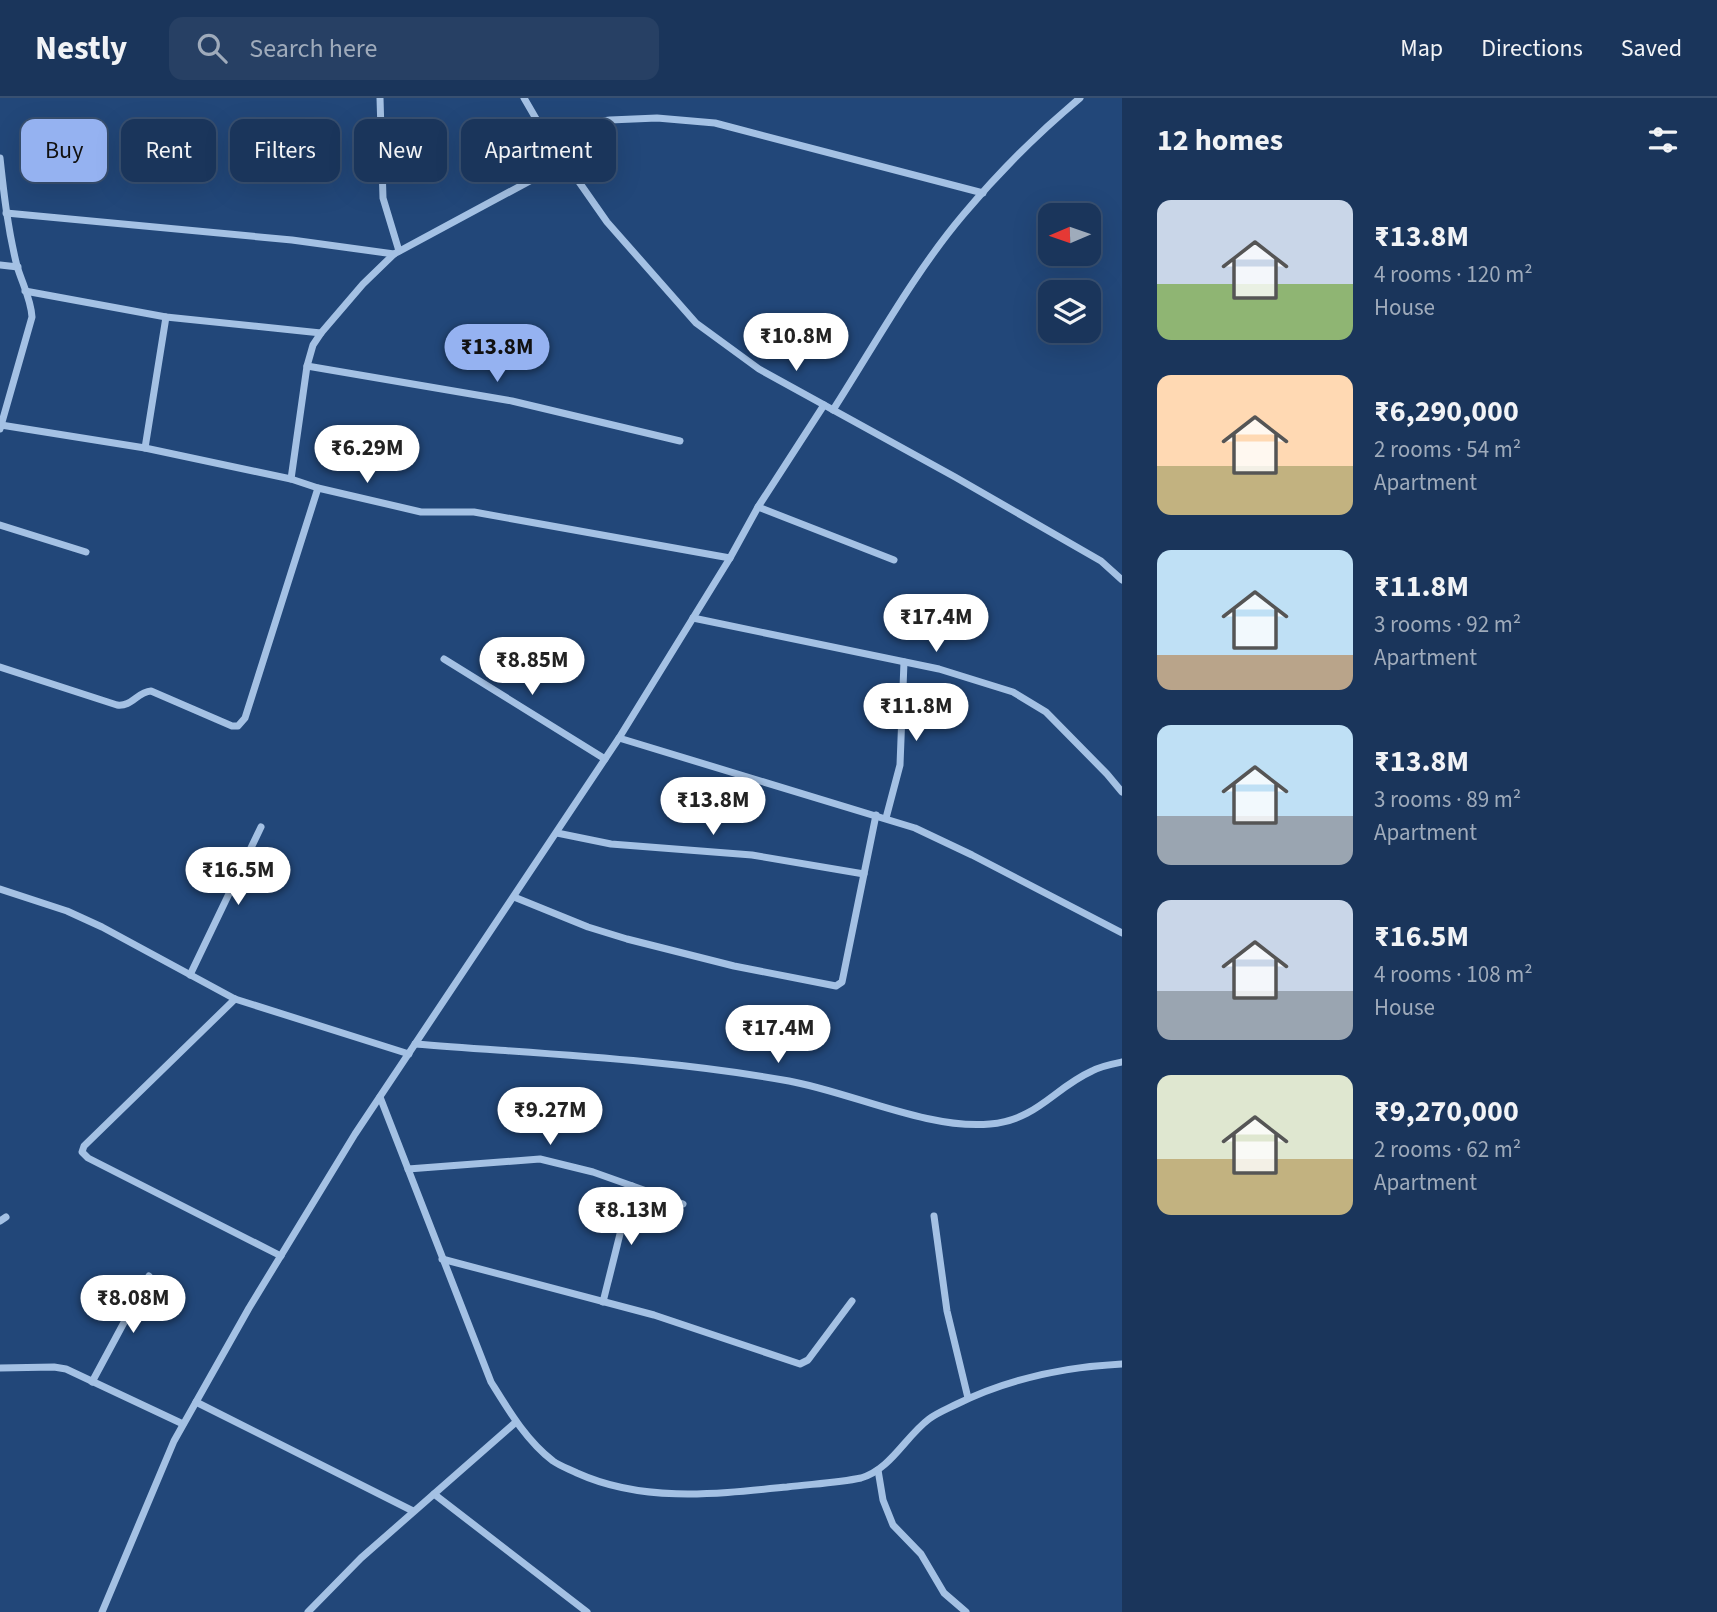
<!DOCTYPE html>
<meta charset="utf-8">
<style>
:root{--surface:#1a355b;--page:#274064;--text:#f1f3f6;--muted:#9fabbb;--line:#385071;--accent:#95b2f1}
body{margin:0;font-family:"Source Sans 3",sans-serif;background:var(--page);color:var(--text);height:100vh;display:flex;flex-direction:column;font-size:26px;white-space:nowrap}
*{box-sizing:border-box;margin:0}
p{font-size:23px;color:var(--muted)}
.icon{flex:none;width:38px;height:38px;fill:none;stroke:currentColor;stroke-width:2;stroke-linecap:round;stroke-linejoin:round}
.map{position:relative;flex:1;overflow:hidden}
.details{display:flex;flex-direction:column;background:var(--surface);width:595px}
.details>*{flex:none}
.hud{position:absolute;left:21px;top:21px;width:665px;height:63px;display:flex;gap:14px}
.needle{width:46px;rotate:268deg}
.buttons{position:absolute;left:1038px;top:105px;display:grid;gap:14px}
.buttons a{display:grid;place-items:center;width:63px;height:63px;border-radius:14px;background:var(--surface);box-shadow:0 7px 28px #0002,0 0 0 2px var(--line);font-size:35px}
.price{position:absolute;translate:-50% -60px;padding:0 16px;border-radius:24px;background:#fff;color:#222;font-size:23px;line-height:46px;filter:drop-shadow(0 2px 4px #0008)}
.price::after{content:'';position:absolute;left:50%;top:42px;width:21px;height:16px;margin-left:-10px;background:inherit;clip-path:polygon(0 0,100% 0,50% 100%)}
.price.on{background:var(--accent);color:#111}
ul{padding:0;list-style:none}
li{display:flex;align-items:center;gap:21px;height:175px;padding:0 35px}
li span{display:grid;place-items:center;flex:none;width:196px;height:140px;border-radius:14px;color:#555}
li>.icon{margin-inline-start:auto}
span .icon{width:84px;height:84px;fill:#fffc;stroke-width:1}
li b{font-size:30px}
h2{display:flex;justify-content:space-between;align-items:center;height:84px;padding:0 35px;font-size:30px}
.chip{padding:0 24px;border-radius:14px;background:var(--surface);box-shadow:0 7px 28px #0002,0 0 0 2px var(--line);font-size:24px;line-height:63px}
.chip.on{background:var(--accent);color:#111}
header{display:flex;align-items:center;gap:42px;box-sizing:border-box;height:98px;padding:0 35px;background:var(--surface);border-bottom:2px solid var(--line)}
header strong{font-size:33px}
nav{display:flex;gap:38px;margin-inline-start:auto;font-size:24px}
.search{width:490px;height:63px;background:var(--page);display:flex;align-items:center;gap:18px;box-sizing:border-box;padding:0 24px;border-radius:14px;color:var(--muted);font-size:26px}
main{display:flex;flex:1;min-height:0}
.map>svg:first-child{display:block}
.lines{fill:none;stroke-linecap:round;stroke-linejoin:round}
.minor{stroke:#a4c1e4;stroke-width:7}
</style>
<header>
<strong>Nestly</strong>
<div class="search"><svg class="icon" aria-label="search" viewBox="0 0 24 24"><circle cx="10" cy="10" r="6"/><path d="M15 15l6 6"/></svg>Search here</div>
<nav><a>Map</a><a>Directions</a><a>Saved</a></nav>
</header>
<main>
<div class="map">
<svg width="1122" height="1514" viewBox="0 0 1122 1514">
<rect width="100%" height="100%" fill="#224779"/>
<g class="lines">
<!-- minor -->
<g class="minor">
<polyline points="380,0 383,100 399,153"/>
<polyline points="524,0 542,31 607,124 696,225 759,271 955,379 1101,463 1122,482"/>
<polyline points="542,31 610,22 657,20 715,25 983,95"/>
<path d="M0,60C4,97 8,132 17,168C22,185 31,201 32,219L0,331"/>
<polyline points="6,115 292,142 394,156"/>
<polyline points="0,167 18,169"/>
<polyline points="25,193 166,219 321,235"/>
<polyline points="307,268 512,303 680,343"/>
<path d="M833,312C874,248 914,175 963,117C998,75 1038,35 1080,0"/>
<polyline points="1,327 145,350 291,381 318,390 421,414 474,414 730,460"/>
<polyline points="145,350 166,219"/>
<polyline points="291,381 307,268 313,247 321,235 363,186 394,156 565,64"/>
<polyline points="758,409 894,462"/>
<polyline points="0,427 86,454"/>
<polyline points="693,520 939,571 1013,594 1046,614 1107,676 1122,694"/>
<polyline points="444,561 605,661"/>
<path d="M0,569L117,607C132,609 137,594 151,593L232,628H238L245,620L318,390"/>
<polyline points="619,640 915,730 972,757 1122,835"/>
<polyline points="886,720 900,667 904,564"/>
<polyline points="557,735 611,746 752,757 864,776"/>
<polyline points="0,791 67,813 102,829 235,901 409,956"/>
<polyline points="514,799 588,829 627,841 734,868 836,888 842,884 876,717"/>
<polyline points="190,877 261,729"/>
<polyline points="235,901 84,1048 82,1054 88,1060 281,1158"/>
<path d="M415,946C540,956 666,961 789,983C850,994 929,1032 990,1026C1037,1022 1054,990 1092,973C1101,968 1112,966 1122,964"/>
<path d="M380,999L491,1284C509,1313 526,1342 553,1363C560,1368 569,1371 577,1375C643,1405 717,1396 787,1389C811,1386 837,1385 861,1380C891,1371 905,1339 929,1321C937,1315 947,1311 957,1306C1009,1280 1065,1269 1122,1266"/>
<polyline points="408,1071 540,1061 593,1074 683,1106"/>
<polyline points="934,1118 947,1213 968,1300"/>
<polyline points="0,1123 6,1119"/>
<polyline points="442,1161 654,1217 800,1266 808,1262 852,1203"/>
<polyline points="603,1204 632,1088"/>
<polyline points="0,1270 54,1269 66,1271 183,1326"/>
<polyline points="92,1284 149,1178"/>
<polyline points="196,1304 413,1413"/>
<polyline points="878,1372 883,1402 893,1427 921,1456 944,1495 966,1514"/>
<polyline points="434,1396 587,1514"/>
<polyline points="102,1514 174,1343 249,1210 355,1036 619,640 730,460 758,409 824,307"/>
<polyline points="308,1514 361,1460 516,1324"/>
</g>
</g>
</svg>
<div class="buttons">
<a><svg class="needle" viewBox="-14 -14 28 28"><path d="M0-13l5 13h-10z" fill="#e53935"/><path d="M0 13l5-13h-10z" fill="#9fabbb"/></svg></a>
<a><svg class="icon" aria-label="layers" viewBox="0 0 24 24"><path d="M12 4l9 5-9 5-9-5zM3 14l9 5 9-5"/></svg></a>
</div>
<b class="price" style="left:796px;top:275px">₹10.8M</b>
<b class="price on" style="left:497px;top:286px">₹13.8M</b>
<b class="price" style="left:367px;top:387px">₹6.29M</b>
<b class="price" style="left:936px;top:556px">₹17.4M</b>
<b class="price" style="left:532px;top:599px">₹8.85M</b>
<b class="price" style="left:916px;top:645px">₹11.8M</b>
<b class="price" style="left:713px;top:739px">₹13.8M</b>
<b class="price" style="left:238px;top:809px">₹16.5M</b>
<b class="price" style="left:778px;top:967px">₹17.4M</b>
<b class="price" style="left:550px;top:1049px">₹9.27M</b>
<b class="price" style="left:631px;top:1149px">₹8.13M</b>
<b class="price" style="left:133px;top:1237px">₹8.08M</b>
<div class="hud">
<a class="chip on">Buy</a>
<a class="chip">Rent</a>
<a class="chip">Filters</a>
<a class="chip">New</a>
<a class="chip">Apartment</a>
</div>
</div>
<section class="details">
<h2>12 homes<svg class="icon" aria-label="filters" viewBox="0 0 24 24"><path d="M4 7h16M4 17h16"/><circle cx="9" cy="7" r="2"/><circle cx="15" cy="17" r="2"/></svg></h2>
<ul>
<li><span style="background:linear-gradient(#c9d6e8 60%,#8fb573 0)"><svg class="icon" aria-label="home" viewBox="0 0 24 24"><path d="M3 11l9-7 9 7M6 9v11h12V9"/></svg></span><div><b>₹13.8M</b><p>4 rooms · 120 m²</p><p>House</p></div></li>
<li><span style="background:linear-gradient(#ffd9b3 65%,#c2b280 0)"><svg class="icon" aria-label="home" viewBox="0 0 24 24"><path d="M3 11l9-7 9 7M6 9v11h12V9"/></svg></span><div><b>₹6,290,000</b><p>2 rooms · 54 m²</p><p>Apartment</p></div></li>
<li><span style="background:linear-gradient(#bfe0f5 75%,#b9a48a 0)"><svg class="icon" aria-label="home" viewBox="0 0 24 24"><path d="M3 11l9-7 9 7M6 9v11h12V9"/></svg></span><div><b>₹11.8M</b><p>3 rooms · 92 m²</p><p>Apartment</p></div></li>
<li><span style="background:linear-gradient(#bfe0f5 65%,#9aa5b1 0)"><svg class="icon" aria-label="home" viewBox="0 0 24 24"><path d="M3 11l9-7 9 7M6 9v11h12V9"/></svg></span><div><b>₹13.8M</b><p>3 rooms · 89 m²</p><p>Apartment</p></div></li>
<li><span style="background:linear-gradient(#c9d6e8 65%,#9aa5b1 0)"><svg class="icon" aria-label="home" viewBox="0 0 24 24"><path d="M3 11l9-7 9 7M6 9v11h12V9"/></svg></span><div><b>₹16.5M</b><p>4 rooms · 108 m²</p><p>House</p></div></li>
<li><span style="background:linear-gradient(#dfe7d0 60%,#c2b280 0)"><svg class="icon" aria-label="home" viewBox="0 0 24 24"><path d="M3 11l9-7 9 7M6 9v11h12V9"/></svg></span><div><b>₹9,270,000</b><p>2 rooms · 62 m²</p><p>Apartment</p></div></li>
</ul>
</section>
</main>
